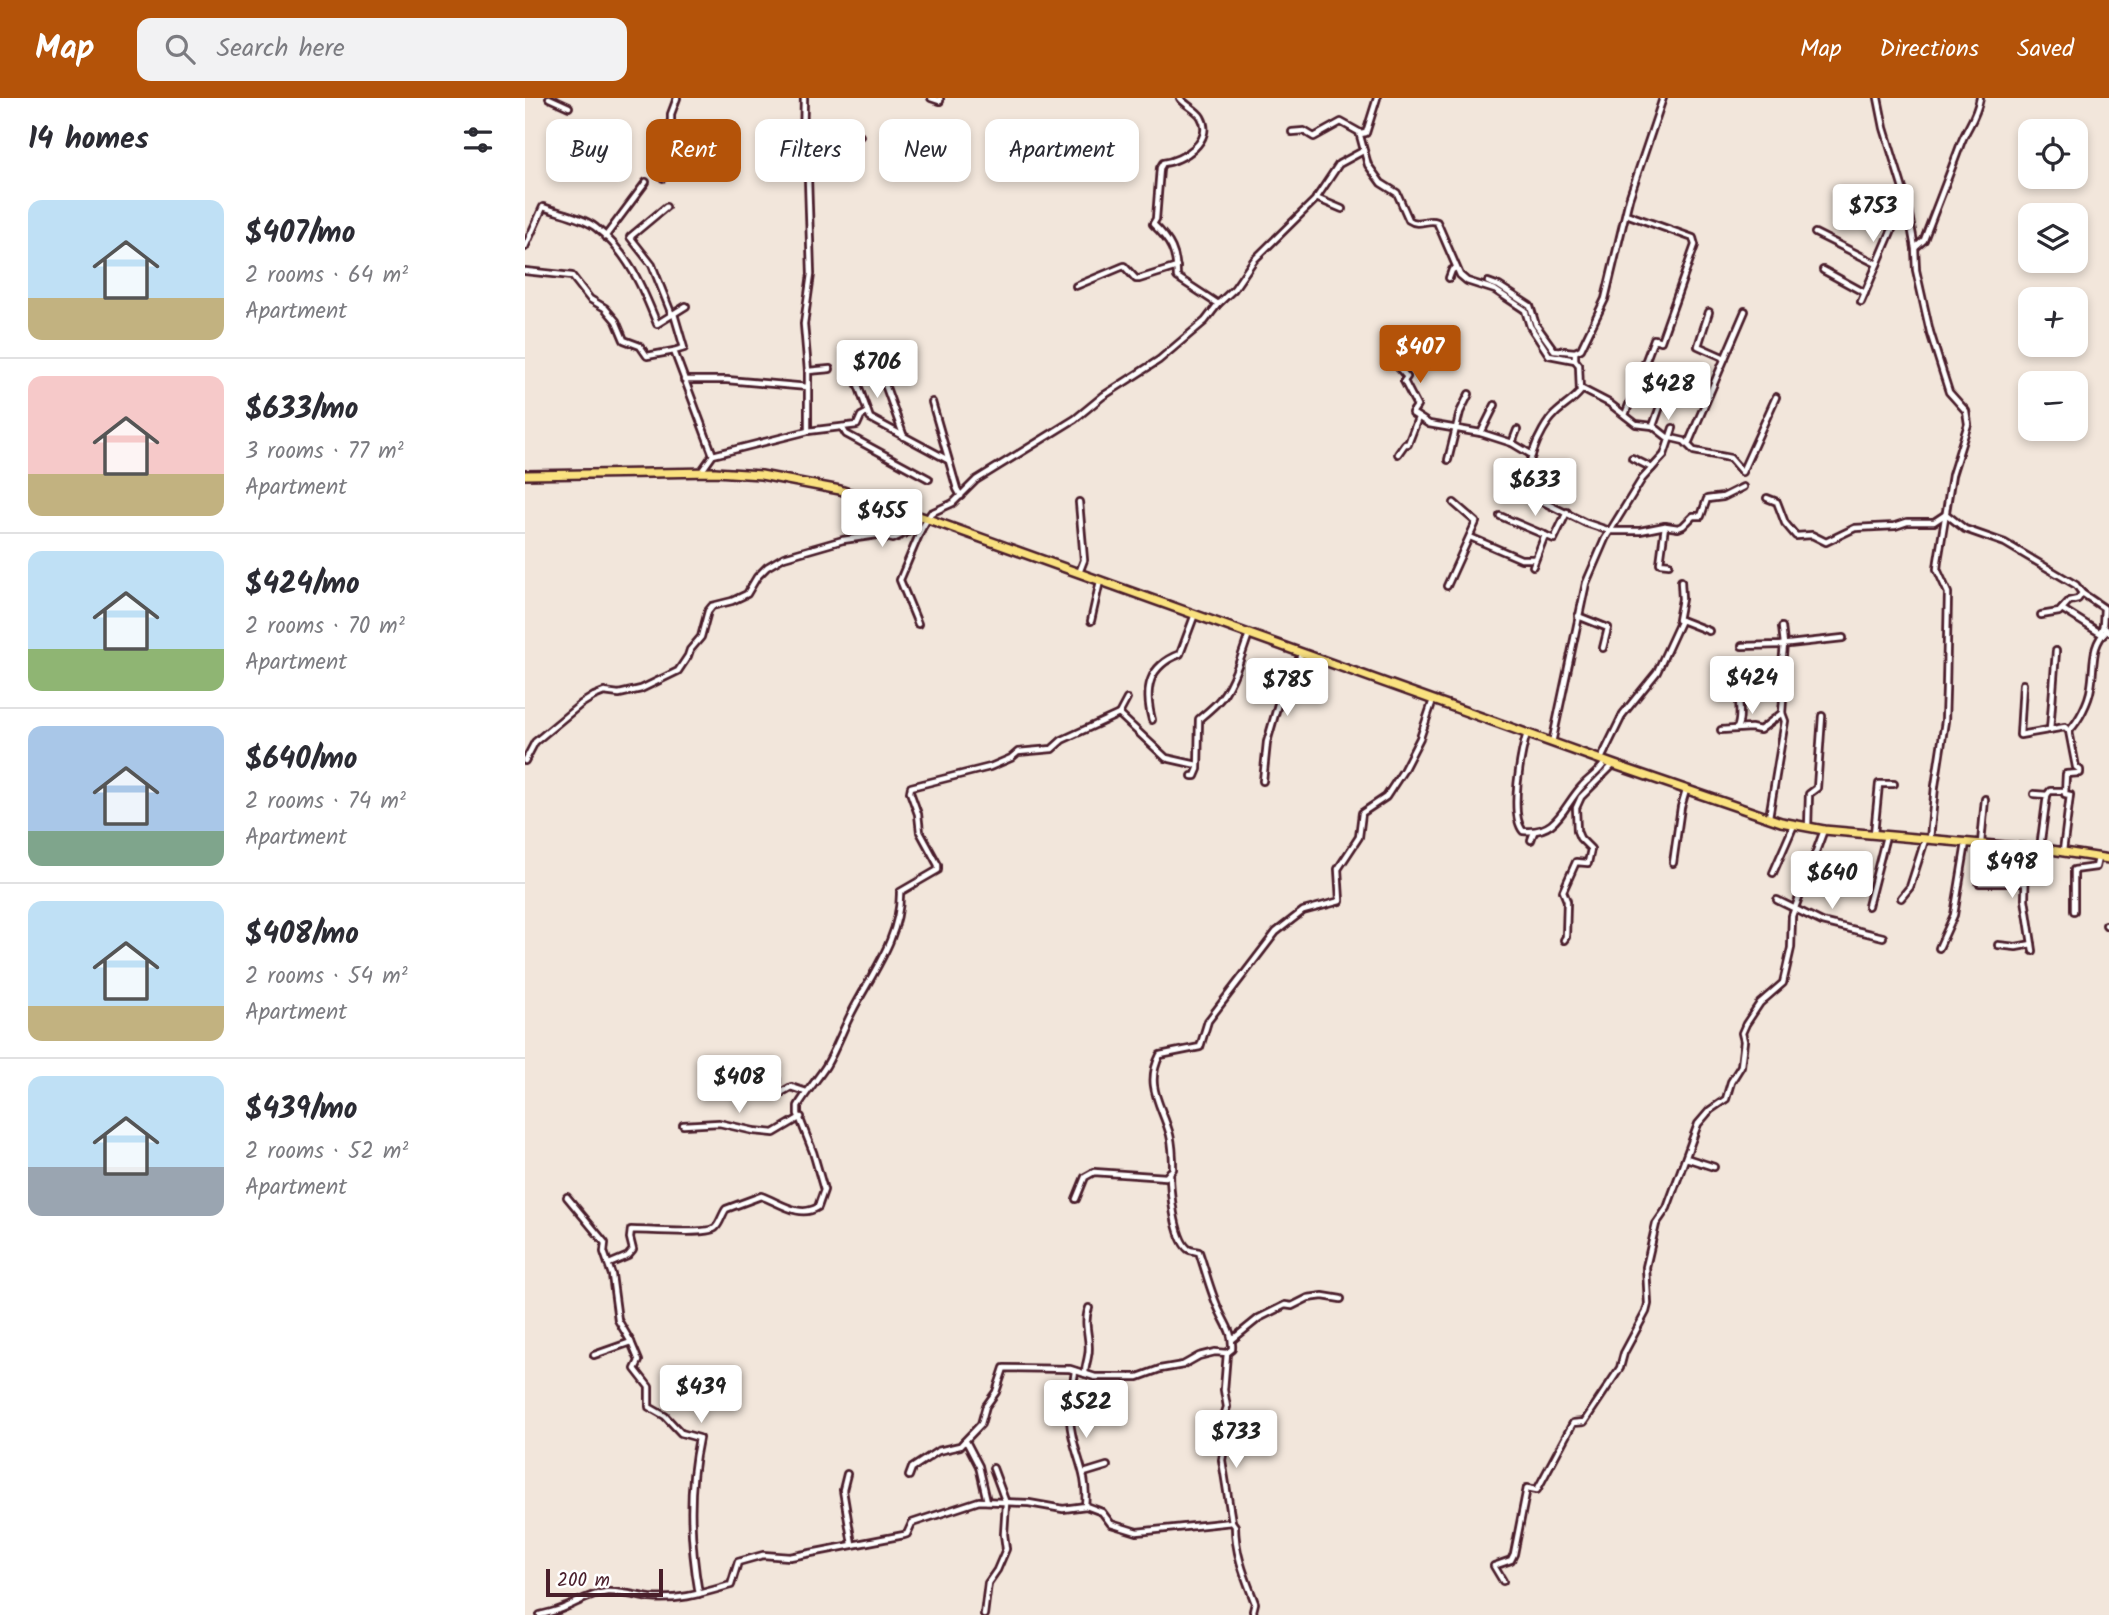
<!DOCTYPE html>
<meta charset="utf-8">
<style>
:root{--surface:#fff;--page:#f2f2f3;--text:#2b2b33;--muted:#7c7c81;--line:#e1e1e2;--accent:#b45309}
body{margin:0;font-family:Kalam,sans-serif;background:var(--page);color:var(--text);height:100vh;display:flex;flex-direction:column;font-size:26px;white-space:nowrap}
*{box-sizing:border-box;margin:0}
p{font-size:23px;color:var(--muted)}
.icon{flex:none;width:38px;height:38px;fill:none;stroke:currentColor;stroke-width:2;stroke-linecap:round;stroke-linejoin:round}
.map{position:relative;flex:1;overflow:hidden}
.panel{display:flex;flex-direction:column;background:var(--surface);width:525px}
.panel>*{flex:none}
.guide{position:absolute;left:21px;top:21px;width:665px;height:63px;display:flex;gap:14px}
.tools{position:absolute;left:1493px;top:21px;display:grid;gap:14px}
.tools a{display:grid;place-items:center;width:70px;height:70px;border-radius:14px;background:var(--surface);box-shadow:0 4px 10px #0003;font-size:35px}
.scale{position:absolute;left:21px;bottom:18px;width:117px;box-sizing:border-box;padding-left:7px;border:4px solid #4a1f2b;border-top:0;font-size:19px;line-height:24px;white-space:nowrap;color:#4a1f2b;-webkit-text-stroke:5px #fff;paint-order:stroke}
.price{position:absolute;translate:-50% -60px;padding:0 16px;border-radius:7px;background:#fff;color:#222;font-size:23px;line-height:46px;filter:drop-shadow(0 2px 4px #0008)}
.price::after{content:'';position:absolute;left:50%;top:42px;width:21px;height:16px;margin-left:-10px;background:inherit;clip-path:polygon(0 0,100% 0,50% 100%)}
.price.selected{background:var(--accent);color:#fff}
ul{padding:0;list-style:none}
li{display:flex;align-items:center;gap:21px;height:175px;padding:0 28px}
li+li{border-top:2px solid var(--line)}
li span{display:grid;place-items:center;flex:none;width:196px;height:140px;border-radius:14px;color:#555}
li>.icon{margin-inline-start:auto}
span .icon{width:84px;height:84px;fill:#fffc;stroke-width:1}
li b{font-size:30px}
h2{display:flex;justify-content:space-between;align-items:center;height:84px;padding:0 28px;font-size:30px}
.pill{padding:0 24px;border-radius:14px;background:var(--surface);box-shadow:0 4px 10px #0003;font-size:24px;line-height:63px}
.pill.selected{background:var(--accent);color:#fff}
header{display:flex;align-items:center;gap:42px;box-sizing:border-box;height:98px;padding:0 35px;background:var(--accent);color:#fff}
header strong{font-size:33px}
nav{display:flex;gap:38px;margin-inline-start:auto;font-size:24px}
.search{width:490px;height:63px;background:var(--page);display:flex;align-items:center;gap:18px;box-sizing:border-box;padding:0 24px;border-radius:14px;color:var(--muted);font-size:26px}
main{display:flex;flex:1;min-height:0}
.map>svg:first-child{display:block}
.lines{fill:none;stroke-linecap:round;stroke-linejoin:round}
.minor-casing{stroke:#4a1f2b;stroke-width:10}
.highway-casing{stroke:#4a1f2b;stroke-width:12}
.minor{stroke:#fff;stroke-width:4.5}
.highway{stroke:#fae180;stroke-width:7}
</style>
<header>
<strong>Map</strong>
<div class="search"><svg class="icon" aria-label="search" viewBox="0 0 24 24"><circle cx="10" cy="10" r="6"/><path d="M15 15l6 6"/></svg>Search here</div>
<nav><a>Map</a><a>Directions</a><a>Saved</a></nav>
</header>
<main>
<section class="panel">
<h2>14 homes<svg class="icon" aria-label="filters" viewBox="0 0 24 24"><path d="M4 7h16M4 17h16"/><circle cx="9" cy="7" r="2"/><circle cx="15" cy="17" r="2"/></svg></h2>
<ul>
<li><span style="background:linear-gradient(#bfe0f5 70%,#c2b280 0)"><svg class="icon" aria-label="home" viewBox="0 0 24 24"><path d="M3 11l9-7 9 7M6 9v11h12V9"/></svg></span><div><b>$407/mo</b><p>2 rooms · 64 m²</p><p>Apartment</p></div></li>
<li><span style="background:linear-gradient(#f6c9c9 70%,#c2b280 0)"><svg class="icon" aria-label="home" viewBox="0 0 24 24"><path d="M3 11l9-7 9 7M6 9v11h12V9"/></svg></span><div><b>$633/mo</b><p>3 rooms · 77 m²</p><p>Apartment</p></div></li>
<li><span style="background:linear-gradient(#bfe0f5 70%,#8fb573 0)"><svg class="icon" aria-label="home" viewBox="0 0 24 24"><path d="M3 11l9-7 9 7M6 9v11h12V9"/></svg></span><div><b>$424/mo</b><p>2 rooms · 70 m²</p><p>Apartment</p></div></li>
<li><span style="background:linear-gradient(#a9c7e8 75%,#7fa58c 0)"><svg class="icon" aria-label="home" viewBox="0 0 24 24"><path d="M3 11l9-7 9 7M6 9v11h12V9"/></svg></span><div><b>$640/mo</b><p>2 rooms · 74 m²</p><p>Apartment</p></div></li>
<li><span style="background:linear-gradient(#bfe0f5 75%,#c2b280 0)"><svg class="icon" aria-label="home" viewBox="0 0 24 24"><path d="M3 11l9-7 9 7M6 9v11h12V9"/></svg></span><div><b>$408/mo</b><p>2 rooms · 54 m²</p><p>Apartment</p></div></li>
<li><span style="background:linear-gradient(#bfe0f5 65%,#9aa5b1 0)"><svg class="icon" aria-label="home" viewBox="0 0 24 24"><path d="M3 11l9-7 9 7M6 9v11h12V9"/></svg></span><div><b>$439/mo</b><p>2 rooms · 52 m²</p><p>Apartment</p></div></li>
</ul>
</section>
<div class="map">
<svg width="1584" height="1517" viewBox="0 0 1584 1517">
<rect width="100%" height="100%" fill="#f2e6db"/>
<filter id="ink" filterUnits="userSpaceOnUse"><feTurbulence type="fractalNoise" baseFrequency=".0143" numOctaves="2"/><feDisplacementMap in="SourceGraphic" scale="14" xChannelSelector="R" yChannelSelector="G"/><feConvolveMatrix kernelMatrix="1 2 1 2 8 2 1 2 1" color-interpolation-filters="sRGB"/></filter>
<g filter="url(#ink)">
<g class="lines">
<!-- minor casing -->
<g class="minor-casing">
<g id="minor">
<polyline points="24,0 44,9"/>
<polyline points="279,0 278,49 283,80 286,176 279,226 283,273 283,333"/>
<polyline points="406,0 415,3 415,0"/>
<path d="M655,0C660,7 672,12 676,19C690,43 657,63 638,65L635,70L631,121L628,126C646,143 652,155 652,179L693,206"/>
<polyline points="1353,0 1359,30 1381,101 1390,150 1391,172 1405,234 1424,294 1441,313 1443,326 1427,377 1413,463 1412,471 1423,495 1421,591 1420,623 1410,688 1405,741"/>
<polyline points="278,34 335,38"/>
<path d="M767,34L779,33L789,39L816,24L834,34L843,67L856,85L872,95L884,122C894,129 902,120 912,124L935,177L942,183L970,192L1000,212L1005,228L1024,257L1050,262"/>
<polyline points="835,36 841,35 852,0"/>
<polyline points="138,80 138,63 144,64 146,61 146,16 152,0"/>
<polyline points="791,100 817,111"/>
<polyline points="141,109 105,139 127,167 147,217"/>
<polyline points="1290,135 1352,166"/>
<polyline points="80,139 121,84"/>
<path d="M0,149L18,109C34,115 57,119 70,129C102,153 118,190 132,226L161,208"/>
<path d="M1390,150L1399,142C1411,110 1424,78 1436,45C1443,27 1451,21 1455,0"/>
<polyline points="1298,172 1340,195"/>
<polyline points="0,173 47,178 65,201 80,210 91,223 99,242 115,248 122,258 149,253"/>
<polyline points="924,180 927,172 931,170"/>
<polyline points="963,184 974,188 1005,208 1011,227 1029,252 1050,254 1056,251 1080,201 1104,101 1138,0"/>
<polyline points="551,188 599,168 611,181 614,181 652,169"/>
<polyline points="1336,204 1377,108 1382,105"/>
<polyline points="1184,214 1173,248 1200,260"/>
<polyline points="149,216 159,250 149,253 188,357"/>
<polyline points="320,251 345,320 423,362"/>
<path d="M1050,254V262L1054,267L1055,294C1048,303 1038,308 1030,316C1014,331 994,378 1006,398L1061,425L1085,433H1115L1140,428L1153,430L1158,428L1168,418H1176L1182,401L1198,399L1218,389"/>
<polyline points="349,256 379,339"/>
<polyline points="874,270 882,279 879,283 892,308 887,315 904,326 956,335 987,345 1007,357"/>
<polyline points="283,273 305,271"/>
<polyline points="159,282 202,282 283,289"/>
<polyline points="1055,290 1084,305 1111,326 1128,328 1142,339 1159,343 1169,353 1205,360 1217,374 1251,299"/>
<polyline points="407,304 432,391 436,398"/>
<polyline points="1100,317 1129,241 1136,243 1170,147 1168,140 1101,116"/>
<polyline points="1128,328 1147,275"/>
<polyline points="317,329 321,336 404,381"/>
<polyline points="956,335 970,307"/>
<polyline points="987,345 992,332"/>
<polyline points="1163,346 1220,213"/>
<polyline points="873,356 880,346 883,346 893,320"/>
<polyline points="1107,360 1127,370"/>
<polyline points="923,362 935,314 944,296"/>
<polyline points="176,374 188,357 283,333 332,327 336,318 342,315"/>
<polyline points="1242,400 1252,404 1260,425 1271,438 1287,437 1301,444 1330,430 1370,428 1382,424 1409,424 1421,416 1440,431 1480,445 1551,487 1557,495 1579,510 1578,528 1584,534"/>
<polyline points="975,418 1029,441 1042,414"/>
<polyline points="1140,428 1135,465 1144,466"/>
<polyline points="945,439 996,461 1010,461"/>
<polyline points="1008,468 1020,437"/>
<polyline points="554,475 559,462 554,404"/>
<polyline points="922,488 951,424 929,405"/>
<polyline points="1537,511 1575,535 1578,528"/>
<polyline points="1516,517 1534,514 1544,503 1553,501 1557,495"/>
<polyline points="1053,518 1083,530 1078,550"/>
<polyline points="1156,522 1184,533"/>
<polyline points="566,523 575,483"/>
<polyline points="393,526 375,482 396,432 406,415 428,405 451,382 550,321 578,298 634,262 680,223 693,206 709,191 729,162 790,102 814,66 838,53"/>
<polyline points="1217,548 1255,547 1318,540"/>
<polyline points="1498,586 1495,637 1540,629 1544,633 1551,669 1555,672 1555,675 1541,676 1540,696 1545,697 1538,753"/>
<path d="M1207,592L1213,593C1214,603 1217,621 1212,630"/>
<polyline points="594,616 602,601"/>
<path d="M627,622C619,591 623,568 655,556L670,516"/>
<polyline points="1196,632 1226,630 1235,632 1257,615"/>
<polyline points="1525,632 1531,553"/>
<path d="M1544,633C1554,623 1564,603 1566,589C1570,566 1565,548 1582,532"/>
<path d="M1002,635C996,655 984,717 998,733C1033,737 1038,708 1057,688C1065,679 1074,675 1080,664"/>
<polyline points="1027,645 1061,485 1080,441 1117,381 1139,357 1148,330"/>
<polyline points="1076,661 1098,616 1132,574 1156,522 1153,522 1157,501 1156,483"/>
<polyline points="0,663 10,644 56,606 69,598 79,594 94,596 116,591 153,573 163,558 165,552 176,539 183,513 187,508 207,503 222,496 232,479 242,469 259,459 318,442 352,437 368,441 389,431 396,432"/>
<path d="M667,678H670L673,671L674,621C680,616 686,611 691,606C708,589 716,558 724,536"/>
<polyline points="738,683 742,644 755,599 777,555"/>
<polyline points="1509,696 1522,697 1515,750"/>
<polyline points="1522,697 1525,693 1540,693"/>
<polyline points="1244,719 1260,623 1257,615 1260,575 1257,568 1259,546 1257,529"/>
<polyline points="1283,729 1284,696 1292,690 1297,618"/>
<polyline points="1349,736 1354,686 1369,686"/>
<polyline points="1006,742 1009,734"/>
<polyline points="1456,745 1460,701"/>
<polyline points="1501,750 1500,801 1508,853"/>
<polyline points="1148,765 1156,709 1161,692"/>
<polyline points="1248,775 1269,727"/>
<polyline points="1454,785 1499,785"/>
<polyline points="1376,800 1385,789 1400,742"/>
<polyline points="1252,802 1297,824 1358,839"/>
<polyline points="1343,808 1361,738"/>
<polyline points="1549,813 1549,772 1571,769 1573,760"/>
<polyline points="1581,827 1584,829"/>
<polyline points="1039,842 1041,839 1042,803 1038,793 1051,764 1063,765 1066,751 1055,740 1052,733 1051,710 1056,699 1088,667"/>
<polyline points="1473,847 1491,849 1507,846"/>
<polyline points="1414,850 1429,817 1441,745"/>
<polyline points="216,989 252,997 266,989 281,994"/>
<polyline points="252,996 252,981"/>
<polyline points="158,1027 194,1025 229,1033 249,1035 276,1019"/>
<polyline points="1161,1060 1189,1069"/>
<polyline points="42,1099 80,1145 79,1154 87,1177 93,1222 106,1244"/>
<path d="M551,1101L560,1079L569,1074L641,1079L648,1071C648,1060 648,1048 645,1037C637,1007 619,988 635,957L675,949L683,923L751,834L778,813L815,803L813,771L834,739L837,715L861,699L878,673L895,640L908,602"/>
<path d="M84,1166L103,1158L108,1152L105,1140L106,1132C121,1132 181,1137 190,1130C195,1126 197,1116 201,1111L236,1098C254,1104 274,1121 293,1109L299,1092L288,1054L273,1016V1008C281,994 292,982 301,968C311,951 318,931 327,914C347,875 376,839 375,794L413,772V767L395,734L393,716L385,694L386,689L465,669L486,660L493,654L527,651L537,642L594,616L641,660L672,667"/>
<polyline points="708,1241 734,1220 760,1207 767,1208 783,1200 798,1198 816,1201"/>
<path d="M69,1257L106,1244L114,1263L110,1271L124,1289V1309L140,1318L156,1335L174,1340C163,1391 165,1445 174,1496"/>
<path d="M550,1273C548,1288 544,1306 545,1322C547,1355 564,1373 560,1408"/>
<path d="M560,1276C560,1268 562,1265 563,1258C567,1243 557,1226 564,1210"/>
<polyline points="439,1344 442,1345 454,1368 462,1403"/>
<polyline points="559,1375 582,1368"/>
<polyline points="322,1376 318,1392 327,1446"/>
<polyline points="384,1378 387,1370 413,1353 435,1348 456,1326 461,1308 471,1294 479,1270 545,1271 570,1279 613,1279 635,1271 658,1267 674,1258 690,1254 702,1255"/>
<path d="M707,1424L710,1428C710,1456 720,1479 730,1505L728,1513L729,1517"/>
<polyline points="978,1483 969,1468 986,1462 989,1456 1002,1390 1012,1392 1048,1325 1059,1324 1095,1270 1099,1255 1121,1214 1123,1206 1121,1169 1131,1126 1142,1110 1173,1026 1185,1012 1201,1001 1206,984 1216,968 1219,943 1217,935 1221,926 1235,905 1258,885 1266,850 1267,818 1299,732"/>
<path d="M15,1517C23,1515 33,1513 41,1509C55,1503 66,1496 82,1494C97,1493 111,1498 125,1500C154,1503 178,1495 206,1487L213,1464L238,1457L265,1459L379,1437L382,1436L387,1425L454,1403L504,1405L538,1411L561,1408L577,1414L586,1426L612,1434L707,1424L697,1362L701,1340L699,1318L702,1309L699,1292L702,1255L707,1251C708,1235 701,1227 695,1214C686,1196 681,1174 674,1154C671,1153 666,1153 663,1151C649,1140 645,1091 645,1074"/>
<polyline points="459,1517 463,1485 472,1472 481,1451 479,1436 481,1405 468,1370"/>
</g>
</g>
<!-- highway casing -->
<g class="highway-casing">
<polyline id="highway" points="0,377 190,374 236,377 315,392 403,421 1090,667 1256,724 1299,732 1526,752 1584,761"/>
</g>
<!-- minor -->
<use href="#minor" class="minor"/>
<!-- highway -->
<use href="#highway" class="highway"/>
</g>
</g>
</svg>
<div class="tools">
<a><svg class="icon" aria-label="locate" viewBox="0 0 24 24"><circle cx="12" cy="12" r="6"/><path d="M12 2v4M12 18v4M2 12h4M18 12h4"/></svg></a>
<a><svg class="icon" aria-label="layers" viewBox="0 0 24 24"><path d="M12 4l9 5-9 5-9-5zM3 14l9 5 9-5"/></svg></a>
<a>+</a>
<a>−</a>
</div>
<div class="scale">200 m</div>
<b class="price" style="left:1348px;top:146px">$753</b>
<b class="price selected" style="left:895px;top:287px">$407</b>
<b class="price" style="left:352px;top:302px">$706</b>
<b class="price" style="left:1143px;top:324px">$428</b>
<b class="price" style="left:1010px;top:420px">$633</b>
<b class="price" style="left:357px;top:451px">$455</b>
<b class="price" style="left:1227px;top:618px">$424</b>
<b class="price" style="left:762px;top:620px">$785</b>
<b class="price" style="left:1487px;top:802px">$498</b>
<b class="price" style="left:1307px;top:813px">$640</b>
<b class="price" style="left:214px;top:1017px">$408</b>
<b class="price" style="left:176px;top:1327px">$439</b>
<b class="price" style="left:561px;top:1342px">$522</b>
<b class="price" style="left:711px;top:1372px">$733</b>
<div class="guide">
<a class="pill">Buy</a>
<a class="pill selected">Rent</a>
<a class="pill">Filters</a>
<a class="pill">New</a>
<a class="pill">Apartment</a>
</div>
</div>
</main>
